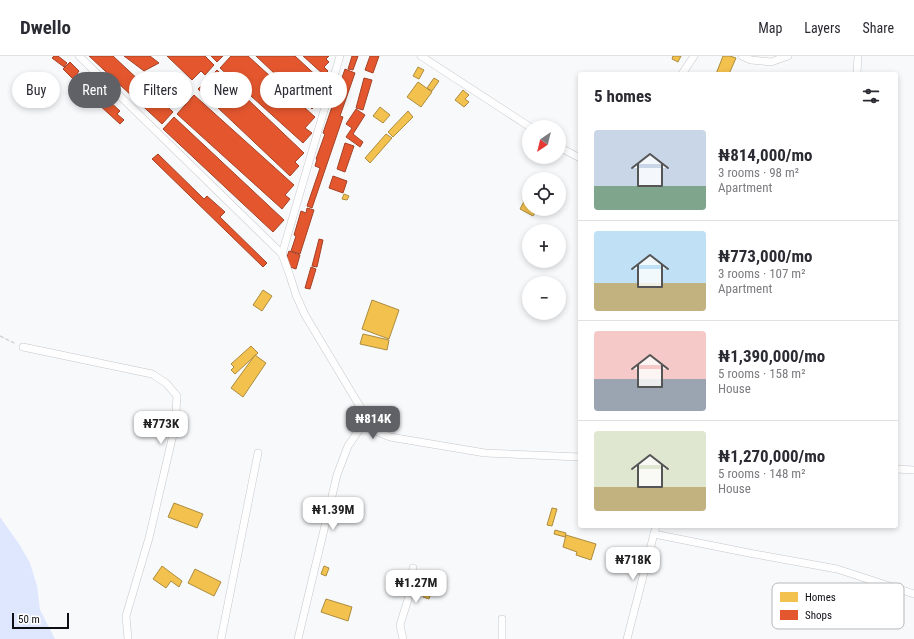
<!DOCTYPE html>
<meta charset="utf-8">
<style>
:root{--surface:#fff;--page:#f2f2f3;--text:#2b2b33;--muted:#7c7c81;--line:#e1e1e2;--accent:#5f6166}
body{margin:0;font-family:"Roboto Condensed",sans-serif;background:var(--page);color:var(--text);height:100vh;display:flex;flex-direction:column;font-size:15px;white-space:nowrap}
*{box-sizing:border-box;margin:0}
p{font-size:13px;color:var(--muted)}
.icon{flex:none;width:22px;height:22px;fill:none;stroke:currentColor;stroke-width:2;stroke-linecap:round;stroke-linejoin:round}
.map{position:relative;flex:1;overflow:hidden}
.sheet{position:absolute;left:578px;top:16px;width:320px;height:456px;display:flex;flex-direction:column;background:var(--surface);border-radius:4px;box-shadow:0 2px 6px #0003}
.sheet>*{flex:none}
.guide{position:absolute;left:12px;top:16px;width:380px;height:36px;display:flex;gap:8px}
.needle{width:26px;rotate:215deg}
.controls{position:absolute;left:522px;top:64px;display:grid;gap:8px}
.controls a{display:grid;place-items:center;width:44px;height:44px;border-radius:50%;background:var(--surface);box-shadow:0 2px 6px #0003;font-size:20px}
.scale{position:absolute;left:12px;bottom:10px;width:57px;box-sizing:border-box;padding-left:4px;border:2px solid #0d0f15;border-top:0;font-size:11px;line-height:14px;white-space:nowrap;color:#0d0f15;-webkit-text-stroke:3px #fff;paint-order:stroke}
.price{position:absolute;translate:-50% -34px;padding:0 9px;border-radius:8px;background:#fff;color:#222;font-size:13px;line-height:26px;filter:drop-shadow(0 1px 2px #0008)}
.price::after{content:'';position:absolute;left:50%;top:24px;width:12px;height:9px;margin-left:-6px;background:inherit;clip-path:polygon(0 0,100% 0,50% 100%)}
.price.selected{background:var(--accent);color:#fff}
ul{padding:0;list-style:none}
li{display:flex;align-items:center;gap:12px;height:100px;padding:0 16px}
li+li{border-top:1px solid var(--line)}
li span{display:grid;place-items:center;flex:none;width:112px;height:80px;border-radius:4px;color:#555}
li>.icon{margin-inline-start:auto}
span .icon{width:48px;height:48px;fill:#fffc;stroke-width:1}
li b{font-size:17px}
h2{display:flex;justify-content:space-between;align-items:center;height:48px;padding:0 16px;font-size:17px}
.tag{padding:0 14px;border-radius:18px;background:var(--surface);box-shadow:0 2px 6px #0003;font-size:14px;line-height:36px}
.tag.selected{background:var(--accent);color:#fff}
header{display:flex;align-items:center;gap:24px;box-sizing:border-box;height:56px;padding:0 20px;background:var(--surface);border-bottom:1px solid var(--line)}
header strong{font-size:19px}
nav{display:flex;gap:22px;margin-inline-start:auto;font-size:14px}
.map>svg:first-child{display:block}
.water{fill:#dfe7fe}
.homes{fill:#f2c14e;stroke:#ad8c3d}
.shops{fill:#e4572e;stroke:#a44126}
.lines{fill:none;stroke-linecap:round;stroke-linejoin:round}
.minor-casing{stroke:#c5c8cc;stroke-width:8}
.path{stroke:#d4d4d6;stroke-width:1.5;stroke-dasharray:4 2;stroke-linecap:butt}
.minor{stroke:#fefefe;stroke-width:7}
.key{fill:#fff;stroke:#b6b7b9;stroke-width:1}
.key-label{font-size:11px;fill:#0d0f15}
</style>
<header>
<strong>Dwello</strong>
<nav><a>Map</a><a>Layers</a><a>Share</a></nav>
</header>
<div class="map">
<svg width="914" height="583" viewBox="0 0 914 583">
<rect width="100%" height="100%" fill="#f7f9fb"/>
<!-- water -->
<polygon class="water" points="0,461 19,488 30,507 37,530 40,554 55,583 0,583"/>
<!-- homes -->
<g class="homes">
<polygon points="673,0 681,0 678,6 672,3"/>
<polygon points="723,0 730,0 736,2 729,18 716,18"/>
<polygon points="418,11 424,14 419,23 413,20"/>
<polygon points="434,22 439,25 432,35 427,32"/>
<polygon points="418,26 432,36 421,51 407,41"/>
<polygon points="463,34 469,39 465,43 469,46 464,51 455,44"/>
<polygon points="380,51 390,59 383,67 373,60"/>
<polygon points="408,55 413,61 393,81 388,76"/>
<polygon points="386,78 392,82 370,107 365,102"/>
<polygon points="529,136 529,153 537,153 533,160 520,153"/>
<polygon points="344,138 349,140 347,144 342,143"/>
<polygon points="263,234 272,240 262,255 253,249"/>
<polygon points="372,244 399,254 389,283 362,273"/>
<polygon points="363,278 389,284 387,294 360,288"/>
<polygon points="251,290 258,297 235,318 231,314 234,311 231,308"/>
<polygon points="255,299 266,307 243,341 231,332"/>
<polygon points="174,447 203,458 197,472 168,461"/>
<polygon points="552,452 557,453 552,470 547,469"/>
<polygon points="555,474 566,477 565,481 554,478"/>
<polygon points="566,479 596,488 591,504 576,499 577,496 563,491"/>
<polygon points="162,510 182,525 179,531 171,525 166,532 153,523"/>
<polygon points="324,510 329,512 326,520 321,518"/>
<polygon points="195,513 221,526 214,540 188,527"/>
<polygon points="425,535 431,537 429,543 423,541"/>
<polygon points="326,543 352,551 348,565 321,556"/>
</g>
<!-- shops -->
<g class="shops">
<polygon points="54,0 58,0 67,7 64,11 52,2"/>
<polygon points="89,0 113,0 173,56 162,68"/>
<polygon points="124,0 150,0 159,7 144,15"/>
<polygon points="167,0 205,0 214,9 205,19 201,15 192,24"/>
<polygon points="211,0 223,0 217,6"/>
<polygon points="231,0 248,0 315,61 305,72 312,77 303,87 220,12"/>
<polygon points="256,0 295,0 323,26 318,31 322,35 318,39 322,43 312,53"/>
<polygon points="303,0 329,0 326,3 329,6 324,11 328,15 324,19"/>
<polygon points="352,0 358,0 353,14 348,13"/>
<polygon points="370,0 379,0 373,17 365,14"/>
<polygon points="70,6 79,15 77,18 90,30 85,35 63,13"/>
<polygon points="345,13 355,17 340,60 343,61 312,152 307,150 320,112 315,110 317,103 316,103 325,78 323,77"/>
<polygon points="217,14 304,97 295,106 299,110 290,120 198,33"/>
<polygon points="364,22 372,24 363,54 356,52"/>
<polygon points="93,30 120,55 117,58 124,64 120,68 86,37"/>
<polygon points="194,39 294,129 285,139 290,143 282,153 177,58"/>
<polygon points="356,53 365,59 353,78 363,86 360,91 346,81 352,72 346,68"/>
<polygon points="174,61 284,164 273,176 163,73"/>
<polygon points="345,87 354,90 345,116 337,113"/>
<polygon points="158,98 204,143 207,140 225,156 220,161 267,207 263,211 152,103"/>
<polygon points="333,120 347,125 343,137 329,132"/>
<polygon points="307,152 314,154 300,198 291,195 296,180 294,179 301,155 306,157"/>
<polygon points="319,183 323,184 317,211 312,210"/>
<polygon points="289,195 300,199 296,213 284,209"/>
<polygon points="311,211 316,213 310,233 305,232"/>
</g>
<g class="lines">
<!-- minor casing -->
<g class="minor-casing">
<g id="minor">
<polyline points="79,0 282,198 340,0"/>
<polyline points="421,0 530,71"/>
<polyline points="742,0 751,4 771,6 788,0"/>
<polyline points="682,18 694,0"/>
<polyline points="857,18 858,0"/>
<polyline points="559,91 580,102"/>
<polyline points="282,198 290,220 296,239 305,259 368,364 376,375 390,381 485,397 580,401"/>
<polyline points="23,291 152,318 166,327 177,340 175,370 149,482 126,560 128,583"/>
<polyline points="896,413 914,414"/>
<polyline points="654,478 749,497 837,513 914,538"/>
<polyline points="221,583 258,397"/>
<polyline points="298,583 337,419 348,390 359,374 368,364"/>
<polyline points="403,583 400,569 410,537 413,512"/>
<polyline points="502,583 502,563"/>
<polyline points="627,583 656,470"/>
</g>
</g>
<!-- path -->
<polyline class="path" points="0,280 16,288"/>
<!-- minor -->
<use href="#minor" class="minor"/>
</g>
<!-- legend -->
<rect x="772" y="527" width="132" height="46" rx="6" class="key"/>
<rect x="780" y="536" width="18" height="10" fill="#f2c14e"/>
<rect x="780" y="554" width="18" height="10" fill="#e4572e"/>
<g class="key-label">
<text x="805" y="545">Homes</text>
<text x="805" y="563">Shops</text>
</g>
</svg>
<div class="controls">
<a><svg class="needle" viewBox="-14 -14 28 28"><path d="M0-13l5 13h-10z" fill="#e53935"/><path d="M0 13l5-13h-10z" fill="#7c7c81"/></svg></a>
<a><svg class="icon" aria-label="locate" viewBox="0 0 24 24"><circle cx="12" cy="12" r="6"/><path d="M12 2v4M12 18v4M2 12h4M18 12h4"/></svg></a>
<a>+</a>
<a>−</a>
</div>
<div class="scale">50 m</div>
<b class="price selected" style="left:373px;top:384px">₦814K</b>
<b class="price" style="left:161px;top:389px">₦773K</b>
<b class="price" style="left:333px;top:475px">₦1.39M</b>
<b class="price" style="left:633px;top:525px">₦718K</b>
<b class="price" style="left:416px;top:548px">₦1.27M</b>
<div class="guide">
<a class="tag">Buy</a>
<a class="tag selected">Rent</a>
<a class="tag">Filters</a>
<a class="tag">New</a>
<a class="tag">Apartment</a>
</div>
<section class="sheet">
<h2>5 homes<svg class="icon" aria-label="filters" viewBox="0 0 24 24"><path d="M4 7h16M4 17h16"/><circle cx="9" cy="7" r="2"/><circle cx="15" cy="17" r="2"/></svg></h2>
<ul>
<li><span style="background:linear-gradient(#c9d6e8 70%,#7fa58c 0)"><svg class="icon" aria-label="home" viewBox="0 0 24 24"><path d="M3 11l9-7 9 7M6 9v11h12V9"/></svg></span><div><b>₦814,000/mo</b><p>3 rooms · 98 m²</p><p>Apartment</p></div></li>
<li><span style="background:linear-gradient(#bfe0f5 65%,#c2b280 0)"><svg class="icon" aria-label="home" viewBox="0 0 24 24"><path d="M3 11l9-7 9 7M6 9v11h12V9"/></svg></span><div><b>₦773,000/mo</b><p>3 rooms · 107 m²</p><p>Apartment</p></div></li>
<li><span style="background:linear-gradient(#f6c9c9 60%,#9aa5b1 0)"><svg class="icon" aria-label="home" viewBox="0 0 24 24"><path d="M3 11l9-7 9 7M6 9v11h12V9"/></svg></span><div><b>₦1,390,000/mo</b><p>5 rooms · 158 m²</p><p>House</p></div></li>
<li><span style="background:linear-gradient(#dfe7d0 70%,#c2b280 0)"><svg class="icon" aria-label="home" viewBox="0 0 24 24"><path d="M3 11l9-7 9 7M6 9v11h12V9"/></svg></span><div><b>₦1,270,000/mo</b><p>5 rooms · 148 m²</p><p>House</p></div></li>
</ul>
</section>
</div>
